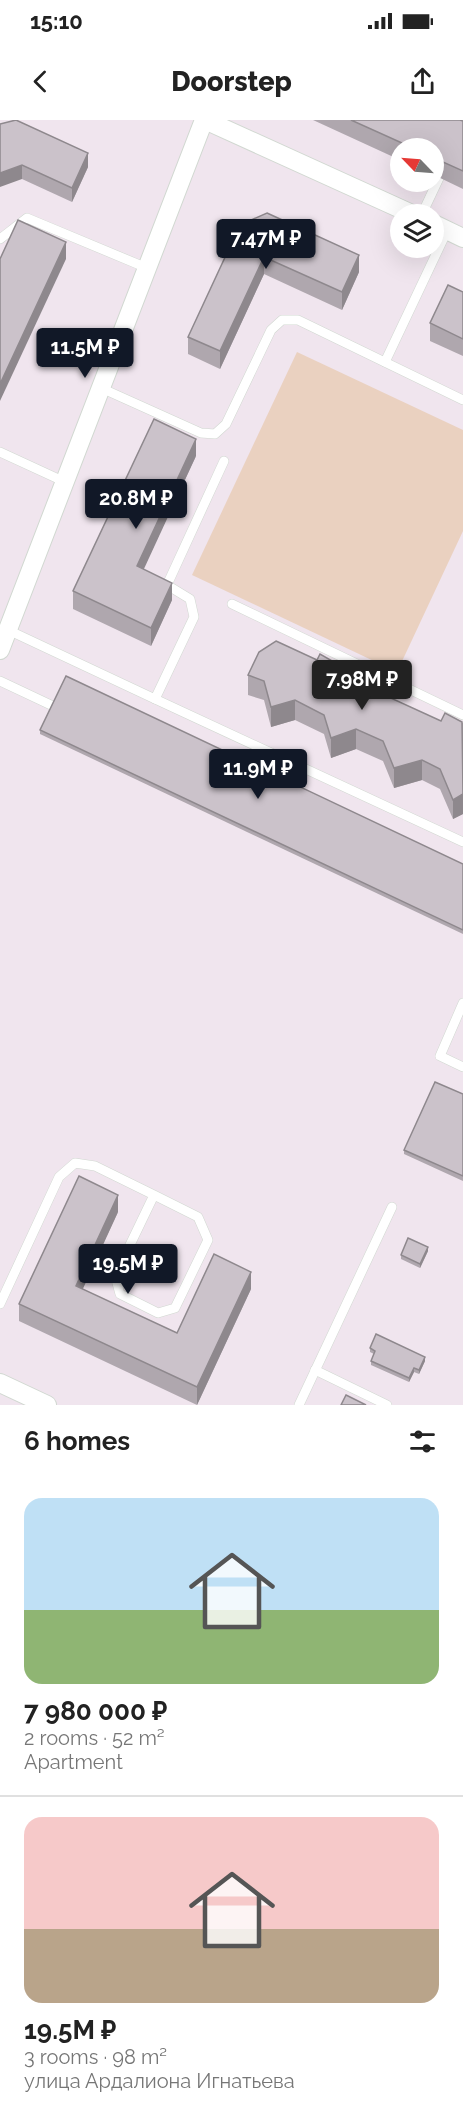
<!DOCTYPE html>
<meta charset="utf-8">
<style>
:root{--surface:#fff;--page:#f2f2f2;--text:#222;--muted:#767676;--line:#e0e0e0;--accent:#111827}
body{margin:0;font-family:Raleway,sans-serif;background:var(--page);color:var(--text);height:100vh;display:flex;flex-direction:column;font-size:22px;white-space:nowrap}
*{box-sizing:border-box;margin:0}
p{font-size:20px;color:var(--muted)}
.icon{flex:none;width:33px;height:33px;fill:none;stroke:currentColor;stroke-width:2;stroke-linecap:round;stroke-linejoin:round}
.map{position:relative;height:1285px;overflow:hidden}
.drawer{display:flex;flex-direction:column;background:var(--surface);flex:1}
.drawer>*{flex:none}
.needle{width:39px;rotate:295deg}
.buttons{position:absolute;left:390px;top:18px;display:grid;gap:12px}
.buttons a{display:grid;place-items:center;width:54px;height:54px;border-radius:50%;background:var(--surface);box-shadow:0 6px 24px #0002;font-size:30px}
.price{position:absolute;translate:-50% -51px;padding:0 14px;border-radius:6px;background:var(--accent);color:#fff;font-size:20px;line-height:39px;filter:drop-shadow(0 2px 3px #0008)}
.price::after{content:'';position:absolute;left:50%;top:36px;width:18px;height:14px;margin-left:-9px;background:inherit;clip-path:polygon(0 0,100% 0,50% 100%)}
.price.current{background:#222;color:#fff}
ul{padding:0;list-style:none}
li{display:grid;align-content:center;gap:12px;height:318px;padding:0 24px}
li+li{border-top:2px solid var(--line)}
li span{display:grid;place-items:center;height:186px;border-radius:18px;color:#555}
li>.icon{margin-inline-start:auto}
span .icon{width:108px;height:108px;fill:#fffc;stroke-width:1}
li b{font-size:26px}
h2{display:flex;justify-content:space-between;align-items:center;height:72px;padding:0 24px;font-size:26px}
.status{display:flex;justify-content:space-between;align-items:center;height:42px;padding:0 30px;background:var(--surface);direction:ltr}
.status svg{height:16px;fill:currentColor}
header{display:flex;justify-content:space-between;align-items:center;height:78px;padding:0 24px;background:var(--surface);font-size:27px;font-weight:800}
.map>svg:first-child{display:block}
.green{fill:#ead1c0}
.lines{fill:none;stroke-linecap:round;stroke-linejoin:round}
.service-casing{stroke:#d1d8d1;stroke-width:10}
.minor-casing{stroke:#d1d8d1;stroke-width:20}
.service{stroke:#fff;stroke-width:9}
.minor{stroke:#fff;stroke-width:18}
.wall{fill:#afa7ae}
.shaded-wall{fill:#8e888d}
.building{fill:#cbc2ca;stroke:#8e888d;stroke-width:1.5}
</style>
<div class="status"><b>15:10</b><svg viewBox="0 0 49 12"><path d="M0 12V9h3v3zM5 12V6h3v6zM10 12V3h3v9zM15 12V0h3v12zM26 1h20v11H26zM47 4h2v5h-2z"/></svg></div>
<header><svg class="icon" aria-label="back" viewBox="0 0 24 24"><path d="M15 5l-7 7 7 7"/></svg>Doorstep<svg class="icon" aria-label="share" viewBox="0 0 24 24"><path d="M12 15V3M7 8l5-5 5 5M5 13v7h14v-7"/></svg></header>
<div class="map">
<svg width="463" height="1285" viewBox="0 0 463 1285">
<rect width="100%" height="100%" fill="#f0e5ee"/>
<!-- green -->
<polygon class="green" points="297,232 463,310 463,411 397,552 192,455"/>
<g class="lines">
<!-- service casing -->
<g class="service-casing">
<g id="service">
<polyline points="422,94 439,58"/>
<polyline points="0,119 27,98 147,148"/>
<polyline points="385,242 447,111"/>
<polyline points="101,268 201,313 215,314 226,304 271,210 282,200 298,200 463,280"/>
<polyline points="0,332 65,362"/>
<polyline points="232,484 463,595"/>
<polyline points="8,510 155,579 194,497 190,479 167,465 224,341"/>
<polyline points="0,561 53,586"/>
<polyline points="155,579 463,722"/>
<polyline points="463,883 440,936 463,947"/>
<polyline points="0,1184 59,1057 75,1043 95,1046 154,1075 115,1156 120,1174 158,1193 175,1188 208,1120 198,1097 154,1075"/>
<polyline points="315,1250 387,1285"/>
<polyline points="299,1285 392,1087"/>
</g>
</g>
<!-- minor casing -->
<g class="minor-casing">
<g id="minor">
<polyline points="205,0 412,94"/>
<polyline points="434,104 463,118"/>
<polyline points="0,530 204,0"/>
<polyline points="0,1263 47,1285"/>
</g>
</g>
<!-- service -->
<use href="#service" class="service"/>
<!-- minor -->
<use href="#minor" class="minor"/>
</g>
<!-- wall -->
<g class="wall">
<polygon points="313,0 460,0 463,1 463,69 434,55 434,28 400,28 400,40"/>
<polygon points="0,4 88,47 72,82 22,59"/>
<polygon points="240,105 359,152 342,190 264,154 220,249 188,234 188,217"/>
<polygon points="463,172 463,236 430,221 430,203"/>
<polygon points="196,336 143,449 172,480 151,526 73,489 73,471"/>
<polygon points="248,555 347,558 441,601 463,603 463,694 453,699 440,669 422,660 394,668 383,641 356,629 331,638 324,614 295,600 271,607 264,580 248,575"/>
<polygon points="40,610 463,744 463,814 40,614"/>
<polygon points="463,974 463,1061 404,1034 404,1030"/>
<polygon points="118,1092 82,1169 177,1213 251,1169 197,1285 19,1201 19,1184"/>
<polygon points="428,1131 420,1148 401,1139 401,1135"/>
<polygon points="370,1228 425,1241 419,1254 414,1252 409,1262 371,1245 371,1241 374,1234 370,1232"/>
</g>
<!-- shaded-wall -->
<g class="shaded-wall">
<polygon points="88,33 88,47 72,82 72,68"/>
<polygon points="22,45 22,59 0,67 0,53"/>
<polygon points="66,122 66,139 0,281 0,264"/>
<polygon points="359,135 359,152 342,190 342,172"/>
<polygon points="264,137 264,154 220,249 220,231"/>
<polygon points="196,319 196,336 137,464 137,446"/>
<polygon points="172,463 172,480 151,526 151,508"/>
<polygon points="295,580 295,600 271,607 271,587"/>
<polygon points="356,609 356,629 331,638 331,618"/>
<polygon points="422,640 422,660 394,668 394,648"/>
<polygon points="463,674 463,694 453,699 453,680"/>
<polygon points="118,1075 118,1092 76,1184 76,1166"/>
<polygon points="428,1127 428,1131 420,1148 420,1144"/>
<polygon points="251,1152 251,1169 197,1285 197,1267"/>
<polygon points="425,1237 425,1241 419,1254 419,1250"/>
<polygon points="414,1248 414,1252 409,1262 409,1258"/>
</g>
<!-- building -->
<g class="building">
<polygon points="16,0 88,33 72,68 22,45 0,53 0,4"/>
<polygon points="351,0 460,0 463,1 463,51 434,38 434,28 413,28"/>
<polygon points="267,93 359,135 342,172 264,137 220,231 188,217 240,105"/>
<polygon points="18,100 66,122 0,264 0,139"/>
<polygon points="448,165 463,172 463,219 430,203"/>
<polygon points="154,299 196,319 137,446 172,463 151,508 73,471"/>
<polygon points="276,521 317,540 320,534 341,546 347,558 441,601 445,593 462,602 463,674 453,680 440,649 422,640 394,648 383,621 356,609 331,618 324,595 295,580 271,587 264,561 248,555 259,532"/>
<polygon points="66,556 463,744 463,810 40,610"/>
<polygon points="435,962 463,974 463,1056 404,1030"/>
<polygon points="79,1056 118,1075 76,1166 177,1213 214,1134 251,1152 197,1267 19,1184"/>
<polygon points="408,1118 428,1127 420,1144 401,1135"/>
<polygon points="376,1214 425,1237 419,1250 414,1248 409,1258 371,1241 375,1231 370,1228"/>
<polygon points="346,1275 366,1285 341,1285"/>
</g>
</svg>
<div class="buttons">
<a><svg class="needle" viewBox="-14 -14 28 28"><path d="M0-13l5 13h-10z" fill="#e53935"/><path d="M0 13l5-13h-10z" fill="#767676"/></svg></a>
<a><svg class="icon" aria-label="layers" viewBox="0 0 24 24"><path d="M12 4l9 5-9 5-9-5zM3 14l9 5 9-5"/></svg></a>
</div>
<b class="price" style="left:266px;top:150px">7.47M ₽</b>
<b class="price" style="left:85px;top:259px">11.5M ₽</b>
<b class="price" style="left:136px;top:410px">20.8M ₽</b>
<b class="price current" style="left:362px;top:591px">7.98M ₽</b>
<b class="price" style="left:258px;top:680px">11.9M ₽</b>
<b class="price" style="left:128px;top:1175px">19.5M ₽</b>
</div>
<section class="drawer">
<h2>6 homes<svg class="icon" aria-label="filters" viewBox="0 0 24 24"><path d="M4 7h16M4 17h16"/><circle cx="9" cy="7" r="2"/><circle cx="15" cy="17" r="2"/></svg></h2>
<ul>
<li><span style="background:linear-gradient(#bfe0f5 60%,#8fb573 0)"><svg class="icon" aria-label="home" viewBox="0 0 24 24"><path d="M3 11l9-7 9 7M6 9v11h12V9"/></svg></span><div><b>7 980 000 ₽</b><p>2 rooms · 52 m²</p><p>Apartment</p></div></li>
<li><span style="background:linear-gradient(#f6c9c9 60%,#b9a48a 0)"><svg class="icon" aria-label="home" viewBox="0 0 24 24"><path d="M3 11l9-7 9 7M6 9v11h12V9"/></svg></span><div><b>19.5M ₽</b><p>3 rooms · 98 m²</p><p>улица Ардалиона Игнатьева</p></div></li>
</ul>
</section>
